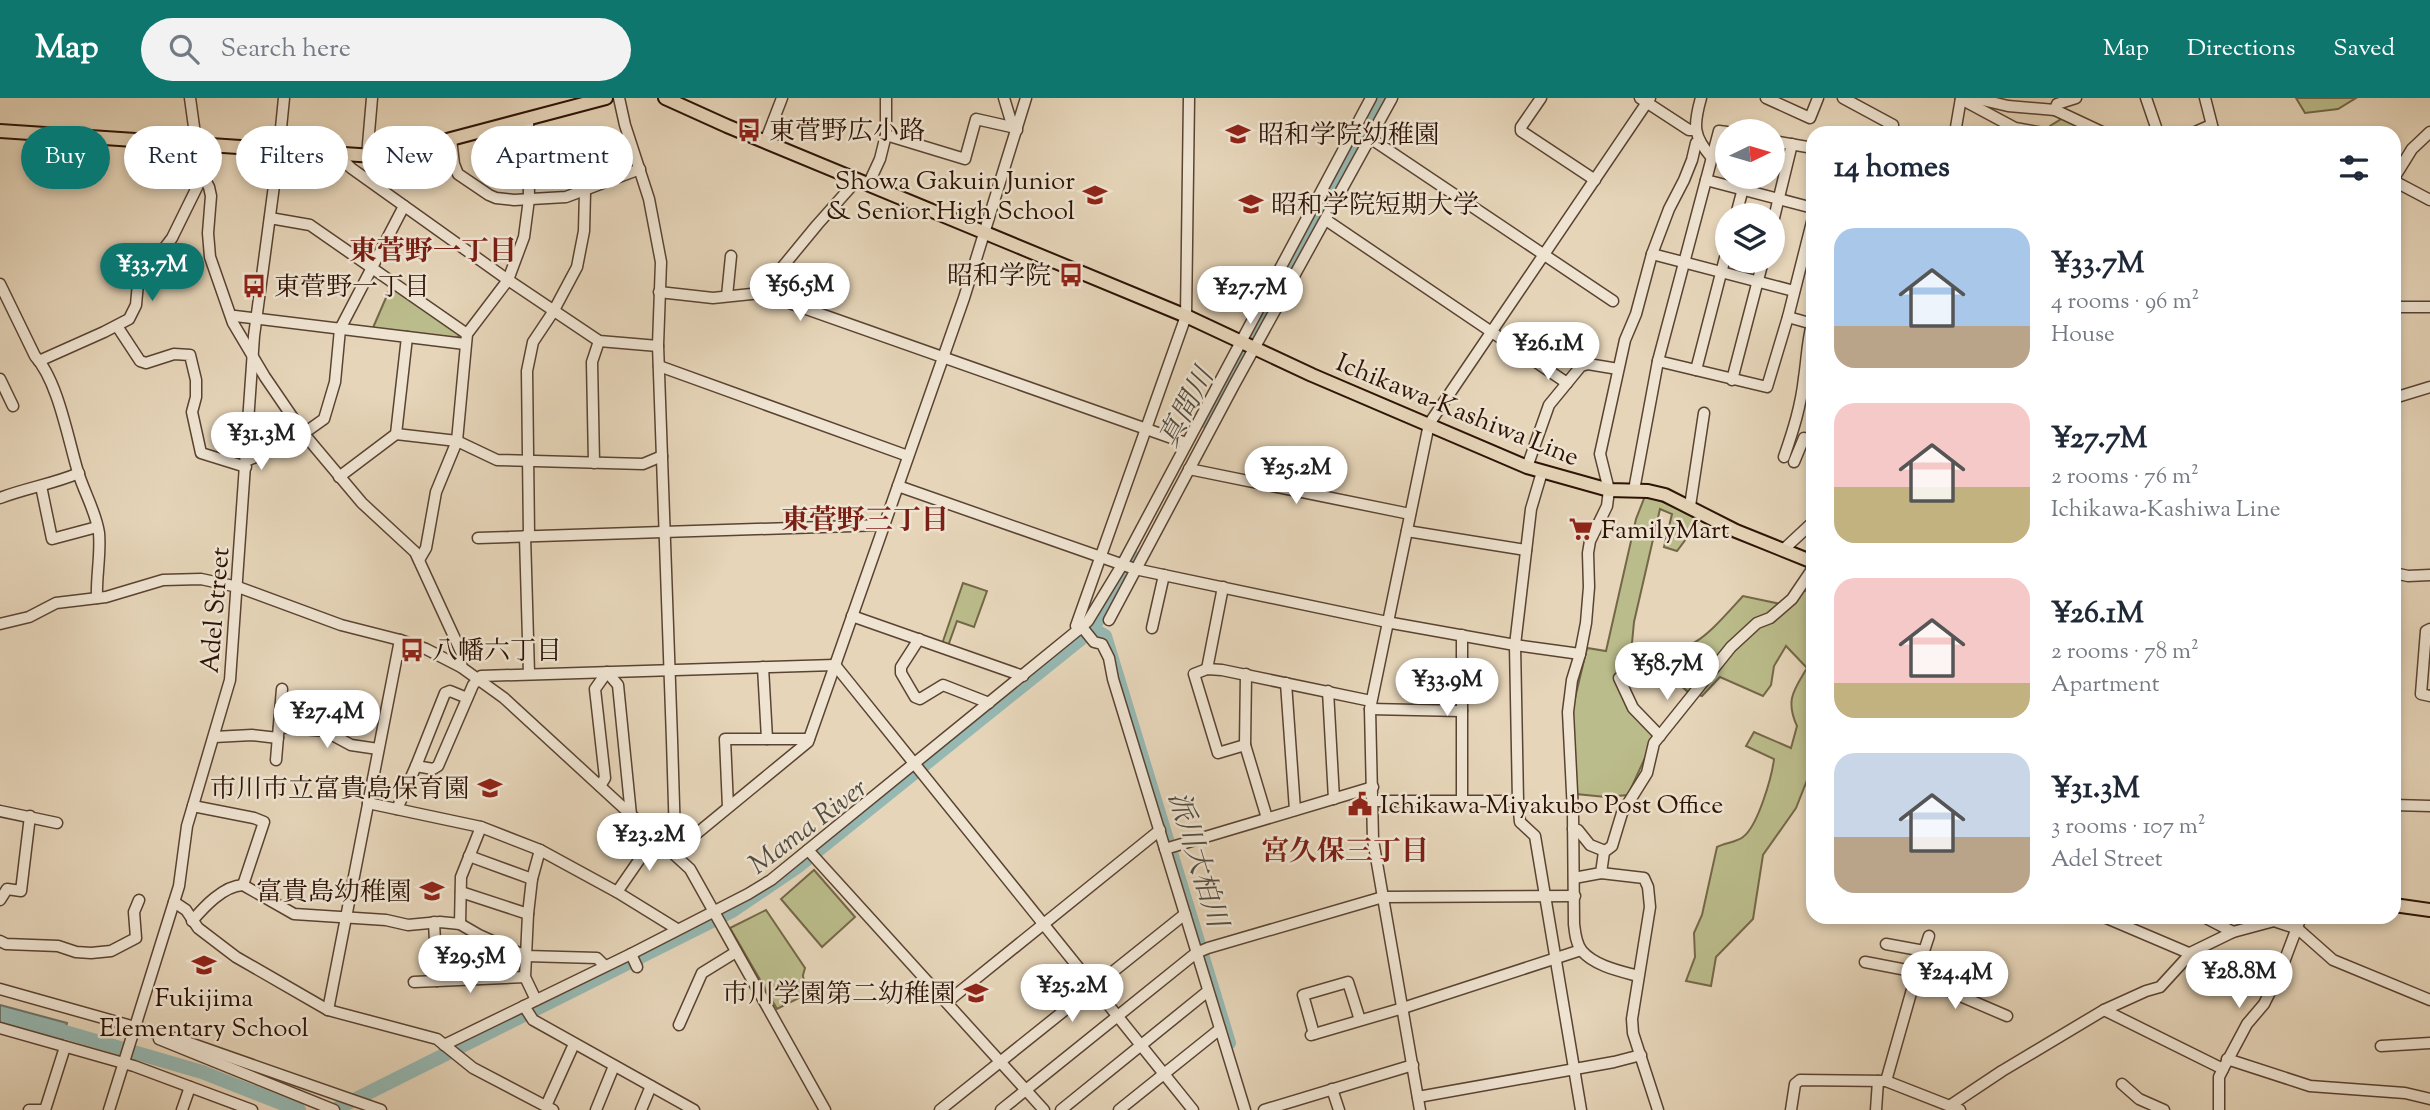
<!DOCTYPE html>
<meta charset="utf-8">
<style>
:root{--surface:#fff;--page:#f2f2f3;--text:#1f2937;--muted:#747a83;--accent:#0f766e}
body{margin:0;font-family:"Sorts Mill Goudy","Noto Serif JP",serif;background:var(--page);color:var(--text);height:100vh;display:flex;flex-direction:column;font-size:26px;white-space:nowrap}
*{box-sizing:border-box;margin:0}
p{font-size:23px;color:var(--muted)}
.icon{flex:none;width:38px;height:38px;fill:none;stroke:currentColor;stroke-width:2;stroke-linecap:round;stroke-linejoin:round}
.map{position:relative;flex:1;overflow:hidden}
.side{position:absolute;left:1806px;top:28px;width:595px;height:798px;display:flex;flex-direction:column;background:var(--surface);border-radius:21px;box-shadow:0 4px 10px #0003}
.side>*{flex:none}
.hud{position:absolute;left:21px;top:28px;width:665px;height:63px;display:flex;gap:14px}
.needle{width:46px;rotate:85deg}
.buttons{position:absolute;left:1715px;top:21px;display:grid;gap:14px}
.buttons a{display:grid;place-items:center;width:70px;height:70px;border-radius:50%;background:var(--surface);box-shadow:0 4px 10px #0003;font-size:35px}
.price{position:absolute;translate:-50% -60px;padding:0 16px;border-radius:24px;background:#fff;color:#222;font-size:23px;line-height:46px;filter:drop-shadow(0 2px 4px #0008)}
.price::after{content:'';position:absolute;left:50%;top:42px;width:21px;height:16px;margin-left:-10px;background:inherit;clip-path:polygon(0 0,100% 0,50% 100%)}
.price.current{background:var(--accent);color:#fff}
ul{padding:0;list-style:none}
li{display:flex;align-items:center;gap:21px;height:175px;padding:0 28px}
li span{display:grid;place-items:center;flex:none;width:196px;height:140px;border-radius:21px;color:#555}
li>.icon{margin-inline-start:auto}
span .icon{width:84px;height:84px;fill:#fffc;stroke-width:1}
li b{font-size:30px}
h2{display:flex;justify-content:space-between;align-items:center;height:84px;padding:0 28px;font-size:30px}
.pill{padding:0 24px;border-radius:32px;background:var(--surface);box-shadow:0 4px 10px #0003;font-size:24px;line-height:63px}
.pill.current{background:var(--accent);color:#fff}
header{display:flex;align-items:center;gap:42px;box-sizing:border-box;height:98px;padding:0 35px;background:var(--accent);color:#fff}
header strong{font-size:33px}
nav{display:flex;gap:38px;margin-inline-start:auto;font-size:24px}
.search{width:490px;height:63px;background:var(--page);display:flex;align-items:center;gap:18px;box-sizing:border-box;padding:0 24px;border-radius:38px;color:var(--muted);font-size:26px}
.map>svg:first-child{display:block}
.green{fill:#bbbc8b;stroke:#746748;stroke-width:2}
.water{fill:#96b8b2;stroke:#6c766d;stroke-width:2}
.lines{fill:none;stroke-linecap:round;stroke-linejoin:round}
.river{stroke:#96b8b2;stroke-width:14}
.minor-casing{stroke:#5a4332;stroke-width:13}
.major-casing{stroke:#2c1205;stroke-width:16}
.minor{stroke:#efe4d2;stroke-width:10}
.major{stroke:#e6d5b9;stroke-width:12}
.labels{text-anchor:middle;stroke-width:5;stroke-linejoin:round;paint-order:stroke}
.poi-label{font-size:26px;fill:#2c1205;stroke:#efe4d2;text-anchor:start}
.street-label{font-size:26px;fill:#2c1205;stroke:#efe4d2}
.neighbourhood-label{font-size:28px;font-weight:bold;fill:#7a1f14;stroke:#efe4d2}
.water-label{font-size:28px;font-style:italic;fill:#514c42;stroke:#efe4d2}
</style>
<header>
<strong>Map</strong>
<div class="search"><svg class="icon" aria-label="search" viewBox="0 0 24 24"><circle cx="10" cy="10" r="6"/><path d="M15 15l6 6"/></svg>Search here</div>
<nav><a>Map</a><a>Directions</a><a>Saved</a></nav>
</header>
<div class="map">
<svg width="2430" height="1012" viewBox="0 0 2430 1012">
<rect width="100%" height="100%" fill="#e6d5b9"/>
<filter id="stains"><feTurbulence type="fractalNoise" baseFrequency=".00286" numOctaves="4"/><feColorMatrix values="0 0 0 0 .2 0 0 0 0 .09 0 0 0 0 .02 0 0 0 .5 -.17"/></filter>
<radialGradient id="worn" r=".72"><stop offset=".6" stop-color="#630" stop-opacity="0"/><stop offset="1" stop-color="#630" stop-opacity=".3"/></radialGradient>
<!-- green -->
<g class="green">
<polygon points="2296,0 2356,0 2338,11 2305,15"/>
<polygon points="2063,20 2095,35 2055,35 2048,33 2050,28"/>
<polygon points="391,188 459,236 458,240 372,232"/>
<polygon points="1645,398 1670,406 1700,422 1677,453 1664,449 1672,416 1660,411 1634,524 1630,566 1621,589 1654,640 1628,697 1606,699 1576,696 1570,621 1587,550 1606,553 1636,421"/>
<polygon points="963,485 987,493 974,529 957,523 948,548 942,546"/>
<path d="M1803,492L1813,495V667L1796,710L1763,757L1753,821L1716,859L1711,888L1686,883L1695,859L1694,835L1702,817L1717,749C1725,745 1737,744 1743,739C1758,728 1772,678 1774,661L1746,648L1754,634L1791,650L1797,628C1785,602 1794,592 1807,570L1786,548L1774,568L1771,587L1763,598L1720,579L1702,598L1687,593L1654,564C1665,537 1672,552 1689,547C1706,541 1730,512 1743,498L1790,508Z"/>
<polygon points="814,772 855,819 822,849 781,801"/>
<polygon points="766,812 805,870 803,877 805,897 777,911 730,830"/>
</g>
<!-- water -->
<polygon class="water" points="0,907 67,925 62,944 0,927"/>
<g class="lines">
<!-- river -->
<g class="river">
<polyline points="1204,323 1380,0"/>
<polyline points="1093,531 1105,538 1229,945"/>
<polyline points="48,929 202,974 299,1012"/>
<polyline points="334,1012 732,813 797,769 1093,531 1132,458"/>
</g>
<!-- minor casing -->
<g class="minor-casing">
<g id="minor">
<polyline points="190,0 200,72 209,89 211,98 208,135 210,159 233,225 265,279 304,336 362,405 415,454 462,556 461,569"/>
<polyline points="619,0 625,27 649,101 661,164 658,247 672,642 675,739 673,755"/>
<polyline points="1004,0 1010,20 1017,32"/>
<polyline points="1541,0 1521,29 1521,33 1595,82"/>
<polyline points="1640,0 1689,32 1695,32"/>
<path d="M1701,0C1693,28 1693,38 1712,60"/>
<polyline points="1766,0 1810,20 1818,0"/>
<polyline points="1843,0 1893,27"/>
<polyline points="1974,0 2008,8 2055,12 2104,35"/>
<polyline points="2146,0 2158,35"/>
<polyline points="2205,0 2214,35"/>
<polyline points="1961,1 2015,30 2043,35"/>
<polyline points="2055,12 2057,6 2076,0"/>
<polyline points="1955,35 1961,0"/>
<polyline points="2193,35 2211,27"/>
<polyline points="886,37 965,61 976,21 1016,30"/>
<polyline points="1370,40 1613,203"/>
<polyline points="451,41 454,66 458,76 489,97 496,100 514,102 566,99 640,71"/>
<polyline points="1773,43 1813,50"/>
<polyline points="765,44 782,0"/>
<polyline points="338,57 351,70 508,182 599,243 658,248"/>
<polyline points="367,58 372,0"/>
<polyline points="2394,80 2412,51 2430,34"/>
<polyline points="1706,82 1813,110"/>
<polyline points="2394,83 2430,102"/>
<polyline points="868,87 880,61 886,37 886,0"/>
<polyline points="1736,117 1746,79"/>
<polyline points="270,120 310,127 467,236"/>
<polyline points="1326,122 1567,285"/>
<polyline points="1773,124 1792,46"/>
<polyline points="1652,156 1794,193"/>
<path d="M0,186L35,258C58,283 68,341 78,374C84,394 96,414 99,435C101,456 96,479 97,500"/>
<polyline points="659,194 713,200 761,195 1186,345"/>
<polyline points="761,195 817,127 857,82"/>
<polyline points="727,198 731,158"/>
<polyline points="2394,207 2399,209 2430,209"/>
<polyline points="1788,219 1813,226"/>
<polyline points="232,220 235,218 465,246"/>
<polyline points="117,228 140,263 146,265 174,256 190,257 196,282 196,299 192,314 201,355 246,369"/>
<polyline points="39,263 104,234 129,221 136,207 138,185 172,140 202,79"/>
<polyline points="1658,263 1767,289 1788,219 1813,120"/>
<polyline points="659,268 908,358"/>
<polyline points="1696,272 1727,152"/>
<polyline points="0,281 13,308"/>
<polyline points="1732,282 1763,163"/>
<polyline points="2394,300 2430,289"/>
<polyline points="396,336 457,343 497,362 643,366 662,358"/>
<path d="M1784,359C1793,333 1801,308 1804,280C1807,261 1807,245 1812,226"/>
<polyline points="246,363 293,343 324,321 335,284 340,231 404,108"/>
<polyline points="1794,364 1804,340 1813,343"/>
<polyline points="594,365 592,264 599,243"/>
<polyline points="1527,369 1549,307 1581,268 1588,266 1618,271"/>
<polyline points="1189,371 1410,416"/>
<polyline points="1542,374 1531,411 1515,547 1518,703 1520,724 1535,738 1581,1012"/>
<polyline points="339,379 396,336 407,239"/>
<polyline points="41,388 52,441 97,429"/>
<polyline points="898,388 1135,471 1392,525 1515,547 1580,556"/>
<polyline points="1634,392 1658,263 1719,33 1727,34"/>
<path d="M0,400C26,390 53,386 79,375"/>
<polyline points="1690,408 1704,315"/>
<polyline points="1407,433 1526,452"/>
<polyline points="525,438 529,576"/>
<polyline points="529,438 527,273 533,244 553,214 577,169 584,133 585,94"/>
<polyline points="478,440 883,427"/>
<polyline points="1783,452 1813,424"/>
<polyline points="419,462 426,450 436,394 457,343 467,236 508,182 524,139 529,101 528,20"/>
<polyline points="2394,475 2408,478 2430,477"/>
<polyline points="852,518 1023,578"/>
<polyline points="1109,522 1234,287 1392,0"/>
<polyline points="0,526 29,519 56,505 106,499 163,482 201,481 238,489 341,527 400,542 426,551 461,569 504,600 690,771 825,1012"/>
<polyline points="1082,529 1094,544 1102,546 1109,560 1113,581 1245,1012"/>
<polyline points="1152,530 1164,477"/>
<polyline points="2430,531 2426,533 2421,596 2430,598"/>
<polyline points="1078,532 1088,523 1122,467 1371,0"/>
<polyline points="919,541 901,569 901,575 915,599 920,601 943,587 989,605"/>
<polyline points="763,569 767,641"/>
<polyline points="1207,571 1223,489"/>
<polyline points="1619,580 1633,610 1660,638"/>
<polyline points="1286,585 1295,712"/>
<polyline points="1328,593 1334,701"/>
<polyline points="1370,611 1462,613"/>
<polyline points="279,629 325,633 351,647 378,651"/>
<polyline points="214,639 252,637 278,640"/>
<polyline points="1245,647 1246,576"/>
<polyline points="276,662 282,591"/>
<polyline points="416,668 445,595 450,593 467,600"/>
<polyline points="600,688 605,680 595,591 607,574 618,587 631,717"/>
<polyline points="1373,703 1518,703"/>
<polyline points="1462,703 1462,537"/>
<polyline points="368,705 481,729 540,752 617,794 677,831"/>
<polyline points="2394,707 2430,708"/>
<polyline points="193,708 254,720 264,724 243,787"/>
<polyline points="728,709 725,641 809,641"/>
<polyline points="397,711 416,668 433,671 438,668 473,587 481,578 835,567 1193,1012"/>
<polyline points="0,713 57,725"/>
<polyline points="1267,720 1245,647 1218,655 1194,576 1207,571 1222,572 1371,603"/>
<polyline points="1573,731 1578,732 1590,747 1605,753"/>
<polyline points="1165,751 1373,689"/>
<polyline points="808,752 1044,1012"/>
<polyline points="673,755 808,644 964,200 1026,0"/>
<polyline points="469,758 532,781"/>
<polyline points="1601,775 1644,780 1648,789 1650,809 1632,921 1633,935 1658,1012"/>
<polyline points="1574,780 1601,775 1604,754 1612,748 1622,715 1647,675 1654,645 1731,549 1757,525 1770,520 1792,501 1813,470"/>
<polyline points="461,794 528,816"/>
<polyline points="617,794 655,739"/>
<polyline points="0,802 7,791 21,793 30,718"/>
<polyline points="174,804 186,812 198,830 236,859 328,912 437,941 473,970 553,1012"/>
<polyline points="2104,819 2191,856"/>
<polyline points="2204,819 2233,834"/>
<path d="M192,823C204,809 223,788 243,787L294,816L386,822L408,827L440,824L460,826L479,837L526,858L597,860L605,868"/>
<polyline points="434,824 437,883"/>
<polyline points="460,826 461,779 481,729"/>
<polyline points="0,843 6,846 58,848 76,854 91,855 111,853 136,840 134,814 139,802"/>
<polyline points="1886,846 1924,853"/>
<polyline points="631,856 637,869"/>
<polyline points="1865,864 1917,874 1886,983"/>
<polyline points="1917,874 1929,838"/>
<path d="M1638,878C1620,873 1595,868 1582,853C1576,846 1575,835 1574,826L1573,714L1568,614L1572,582L1580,556L1586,525L1589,489L1588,455L1590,443L1607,408L1609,392L1600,356L1625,242L1636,216L1652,156L1669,111L1684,82L1692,62L1696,45L1699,44"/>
<polyline points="1916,879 2007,918"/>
<polyline points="414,884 525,879"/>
<polyline points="0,891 181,942 381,1012"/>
<polyline points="536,902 525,879 528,816 532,781 540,752"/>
<polyline points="947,904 1160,732"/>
<polyline points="524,908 533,922 694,1012"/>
<polyline points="328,912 400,542"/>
<polyline points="2104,912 2223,971"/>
<polyline points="679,927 702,875 736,854"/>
<polyline points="0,930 134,968 252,1012"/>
<polyline points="1314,936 1303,897 1348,884 1360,922"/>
<polyline points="1311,937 1403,910 1581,852"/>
<polyline points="159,941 334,1012"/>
<polyline points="444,947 631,856 748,796 771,782 1078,532 1076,528 1186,218 1189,0"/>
<polyline points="2381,948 2430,945"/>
<polyline points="2227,961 2310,988 2405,995 2430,1001"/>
<polyline points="2122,986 2139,1001 2164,1012"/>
<polyline points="1332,991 1339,1012"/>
<polyline points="1418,999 1614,964 1641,957"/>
<polyline points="1951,1007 2002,973 2104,912 2146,893 2160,889 2192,854 2233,834 2274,823 2298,831 2333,862 2430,902"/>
<polyline points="546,1008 574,946"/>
<polyline points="29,1012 45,1012 65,949"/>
<polyline points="109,1012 179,788 187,728 230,582 254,238 279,50 284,0"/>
<polyline points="182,1012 190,989"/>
<polyline points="596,1012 614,968"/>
<polyline points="641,1012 651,988"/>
<polyline points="940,1012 1185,816"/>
<polyline points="1001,1012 1196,855 1208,850 1383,799 1575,798"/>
<polyline points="1061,1012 1208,893"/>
<polyline points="1119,1012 1220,931"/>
<polyline points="1264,1012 1413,967"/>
<polyline points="1420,1012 1373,742 1370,611 1429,326 1650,0"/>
<polyline points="1791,1012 1795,986 1800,982 1886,983 1960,1012"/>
<polyline points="1876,1012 1878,983"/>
<polyline points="2219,1012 2219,979 2223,971 2247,926 2264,906 2281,872 2301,819"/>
</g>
</g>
<!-- major casing -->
<g class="major-casing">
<g id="major">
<polyline points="665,0 727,28 1186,218 1312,277 1527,369 1609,392 1648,393 1665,397 1736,433 1813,464"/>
<polyline points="0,33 374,58 413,51 606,0"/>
<polyline points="2394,807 2430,812"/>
</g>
</g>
<!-- minor -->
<use href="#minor" class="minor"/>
<!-- major -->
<use href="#major" class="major"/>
</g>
<!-- icons -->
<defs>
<g id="bus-bare" transform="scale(1.89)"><path d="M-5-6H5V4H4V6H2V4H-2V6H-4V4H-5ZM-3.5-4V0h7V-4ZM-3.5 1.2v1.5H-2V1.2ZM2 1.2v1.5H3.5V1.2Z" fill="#8f2418" stroke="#efe4d2" stroke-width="2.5" paint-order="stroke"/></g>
<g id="school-bare" transform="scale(1.89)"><path d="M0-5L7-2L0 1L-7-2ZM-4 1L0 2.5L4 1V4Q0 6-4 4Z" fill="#8f2418" stroke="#efe4d2" stroke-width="2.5" paint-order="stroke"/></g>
<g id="university-bare" transform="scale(1.89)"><path d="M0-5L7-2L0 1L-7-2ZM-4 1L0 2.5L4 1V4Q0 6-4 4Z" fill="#8f2418" stroke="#efe4d2" stroke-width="2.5" paint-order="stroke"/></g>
<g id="supermarket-bare" transform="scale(1.89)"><path d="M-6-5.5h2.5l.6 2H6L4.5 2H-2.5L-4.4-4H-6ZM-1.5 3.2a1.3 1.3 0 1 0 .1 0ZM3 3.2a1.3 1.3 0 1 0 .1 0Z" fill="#8f2418" stroke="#efe4d2" stroke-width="2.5" paint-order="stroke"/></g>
<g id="civic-bare" transform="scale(1.89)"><path d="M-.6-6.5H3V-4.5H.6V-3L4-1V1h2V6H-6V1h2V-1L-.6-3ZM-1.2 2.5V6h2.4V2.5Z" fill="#8f2418" stroke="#efe4d2" stroke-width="2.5" paint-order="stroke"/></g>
</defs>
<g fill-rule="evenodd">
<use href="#bus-bare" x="749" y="32"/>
<use href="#school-bare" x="1238" y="36"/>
<use href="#school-bare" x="1095" y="97"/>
<use href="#university-bare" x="1251" y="106"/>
<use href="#bus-bare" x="1071" y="177"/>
<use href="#bus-bare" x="254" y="188"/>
<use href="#supermarket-bare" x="1581" y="431"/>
<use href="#bus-bare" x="412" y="552"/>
<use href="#school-bare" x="490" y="690"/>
<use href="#civic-bare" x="1360" y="706"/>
<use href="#school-bare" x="432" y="793"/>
<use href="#school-bare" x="204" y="867"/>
<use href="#school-bare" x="976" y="895"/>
</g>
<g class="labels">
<!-- poi labels -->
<g class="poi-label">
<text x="769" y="41">東菅野広小路</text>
<text x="1258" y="45">昭和学院幼稚園</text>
<text x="1075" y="91" text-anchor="end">Showa Gakuin Junior<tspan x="1075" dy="30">&amp; Senior High School</tspan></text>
<text x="1271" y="115">昭和学院短期大学</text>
<text x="1051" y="186" text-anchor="end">昭和学院</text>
<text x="274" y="197">東菅野一丁目</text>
<text x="1601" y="440">FamilyMart</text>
<text x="432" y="561">八幡六丁目</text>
<text x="470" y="699" text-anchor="end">市川市立富貴島保育園</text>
<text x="1380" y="715">Ichikawa Miyakubo Post Office</text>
<text x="412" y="802" text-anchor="end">富貴島幼稚園</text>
<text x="956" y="904" text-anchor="end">市川学園第二幼稚園</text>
<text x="204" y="908" text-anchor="middle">Fukijima<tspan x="204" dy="30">Elementary School</tspan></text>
</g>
<!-- street labels -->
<g class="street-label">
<text transform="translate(1458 311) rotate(22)" y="9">Ichikawa-Kashiwa Line</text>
<text transform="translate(214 512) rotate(-85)" y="9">Adel Street</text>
</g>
<!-- neighbourhood labels -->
<g class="neighbourhood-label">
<text x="433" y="162">東菅野一丁目</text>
<text x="865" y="431">東菅野三丁目</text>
<text x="1345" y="762">宮久保三丁目</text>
</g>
<!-- water labels -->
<g class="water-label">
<text transform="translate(1185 309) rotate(-62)" y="10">真間川</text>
<text transform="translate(807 727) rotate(-37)" y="10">Mama River</text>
<text transform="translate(1199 761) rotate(73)" y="10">派川大柏川</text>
</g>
</g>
<rect width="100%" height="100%" filter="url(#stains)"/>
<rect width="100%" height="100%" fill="url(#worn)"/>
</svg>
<div class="buttons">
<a><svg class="needle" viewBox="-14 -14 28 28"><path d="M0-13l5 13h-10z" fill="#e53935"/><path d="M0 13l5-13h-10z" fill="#747a83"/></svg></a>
<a><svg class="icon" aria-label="layers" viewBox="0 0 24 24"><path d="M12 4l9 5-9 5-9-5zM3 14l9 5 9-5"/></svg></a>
</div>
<b class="price current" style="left:152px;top:205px">¥33.7M</b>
<b class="price" style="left:800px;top:225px">¥56.5M</b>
<b class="price" style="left:1250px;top:228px">¥27.7M</b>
<b class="price" style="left:1548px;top:284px">¥26.1M</b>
<b class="price" style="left:261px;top:374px">¥31.3M</b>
<b class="price" style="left:1296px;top:408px">¥25.2M</b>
<b class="price" style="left:1667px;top:604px">¥58.7M</b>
<b class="price" style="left:1447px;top:620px">¥33.9M</b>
<b class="price" style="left:327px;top:652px">¥27.4M</b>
<b class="price" style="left:649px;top:775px">¥23.2M</b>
<b class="price" style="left:470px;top:897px">¥29.5M</b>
<b class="price" style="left:2239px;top:912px">¥28.8M</b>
<b class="price" style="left:1955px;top:913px">¥24.4M</b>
<b class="price" style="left:1072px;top:926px">¥25.2M</b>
<div class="hud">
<a class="pill current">Buy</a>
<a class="pill">Rent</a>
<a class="pill">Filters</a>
<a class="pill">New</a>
<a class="pill">Apartment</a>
</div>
<section class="side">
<h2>14 homes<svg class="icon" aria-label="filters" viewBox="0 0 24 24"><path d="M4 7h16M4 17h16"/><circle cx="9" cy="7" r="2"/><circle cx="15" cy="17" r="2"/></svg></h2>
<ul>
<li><span style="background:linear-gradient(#a9c7e8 70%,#b9a48a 0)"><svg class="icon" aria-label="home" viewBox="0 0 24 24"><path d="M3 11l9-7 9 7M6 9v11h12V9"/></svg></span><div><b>¥33.7M</b><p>4 rooms · 96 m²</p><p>House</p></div></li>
<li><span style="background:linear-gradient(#f6c9c9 60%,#c2b280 0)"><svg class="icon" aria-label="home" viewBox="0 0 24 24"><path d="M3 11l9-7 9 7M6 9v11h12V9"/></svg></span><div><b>¥27.7M</b><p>2 rooms · 76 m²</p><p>Ichikawa-Kashiwa Line</p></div></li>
<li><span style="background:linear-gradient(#f6c9c9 75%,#c2b280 0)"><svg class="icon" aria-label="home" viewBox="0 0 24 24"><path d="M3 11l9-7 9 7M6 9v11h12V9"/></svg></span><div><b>¥26.1M</b><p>2 rooms · 78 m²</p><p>Apartment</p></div></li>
<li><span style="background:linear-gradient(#c9d6e8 60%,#b9a48a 0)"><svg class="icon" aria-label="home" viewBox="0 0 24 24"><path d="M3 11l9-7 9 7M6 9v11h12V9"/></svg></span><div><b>¥31.3M</b><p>3 rooms · 107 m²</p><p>Adel Street</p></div></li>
</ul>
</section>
</div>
